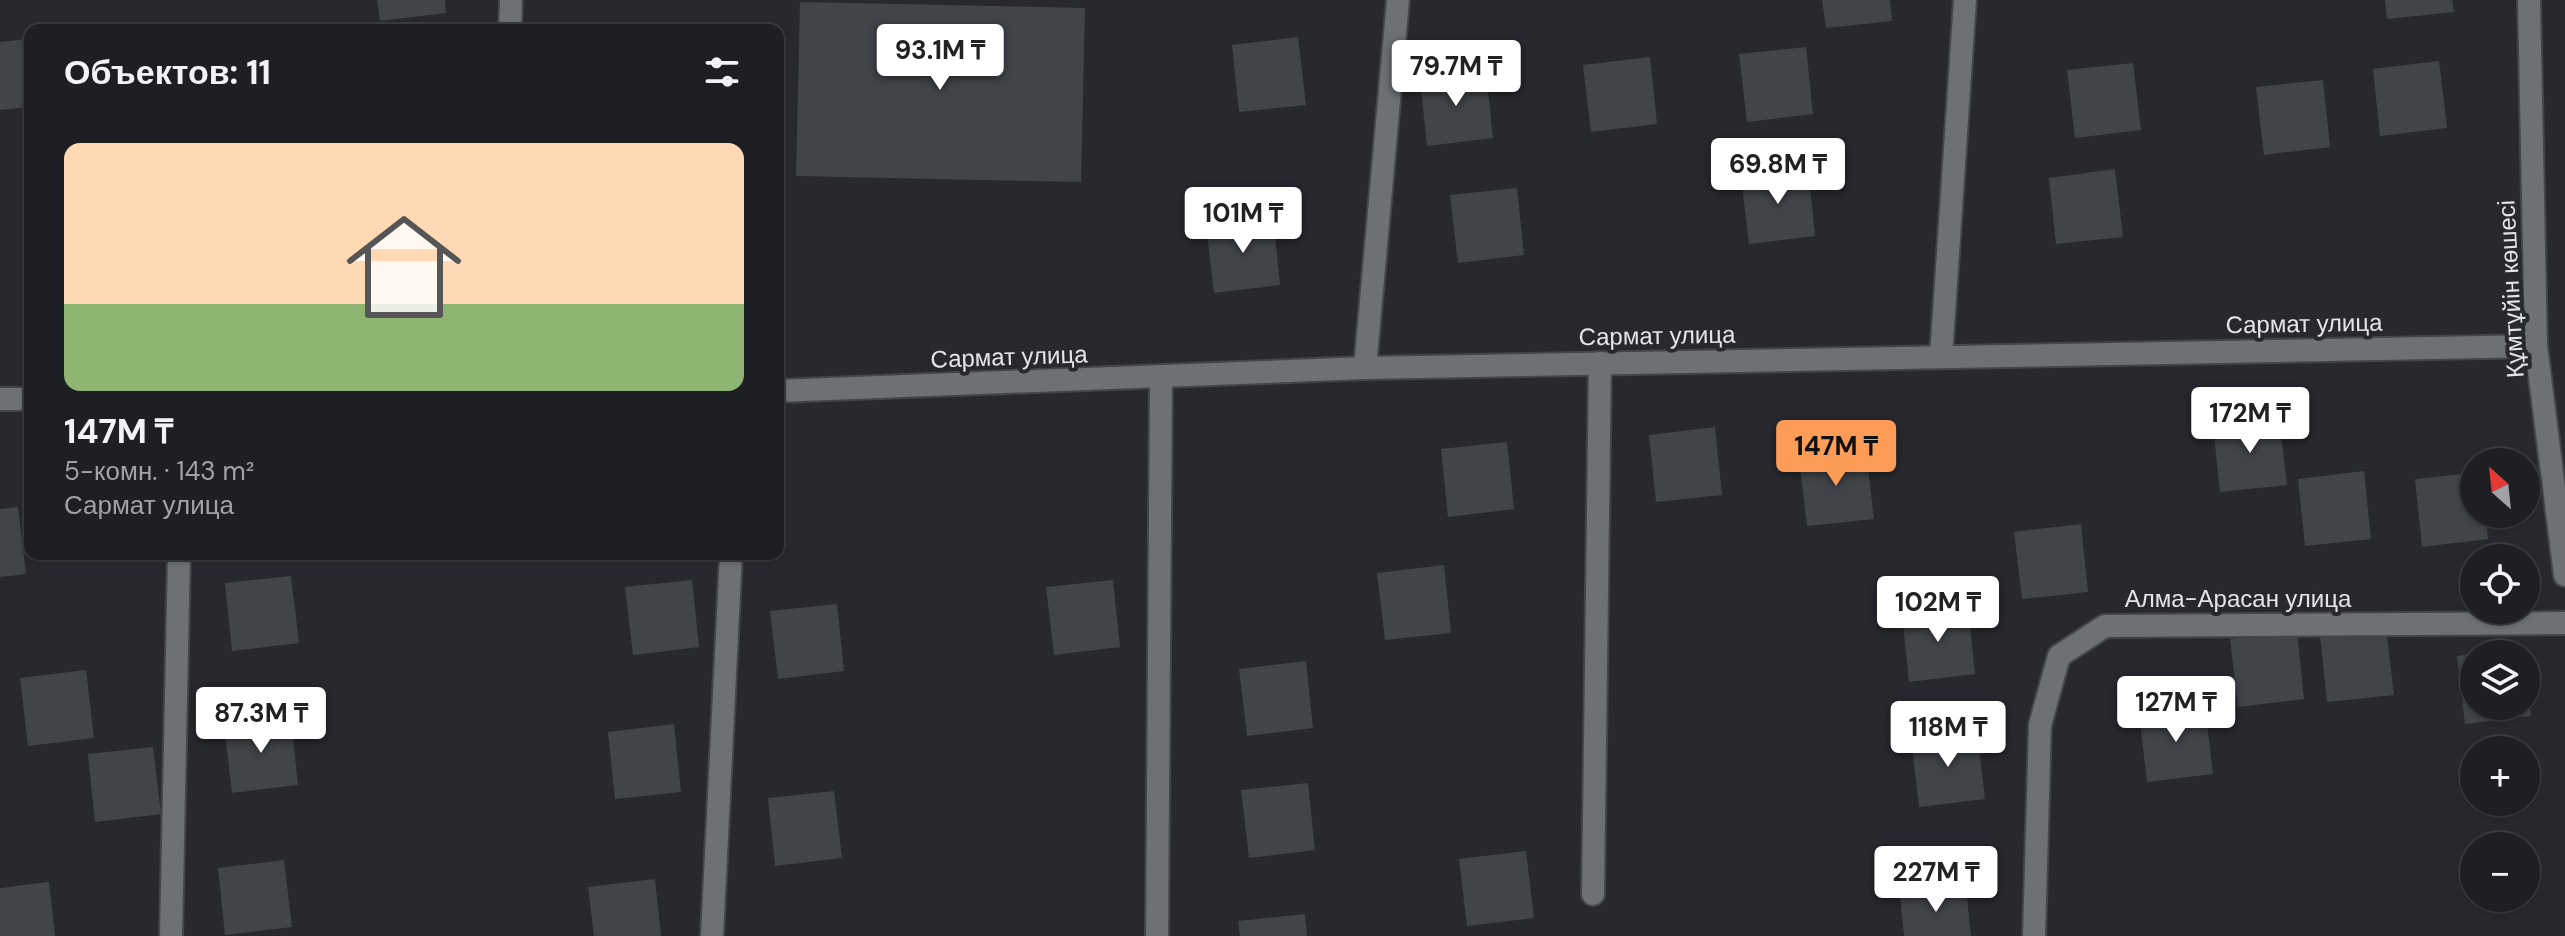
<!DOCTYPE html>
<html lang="ru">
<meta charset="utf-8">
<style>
:root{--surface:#1d1f22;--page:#25272a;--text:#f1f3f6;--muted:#a0a2a5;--line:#3b3d40;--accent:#fd9c56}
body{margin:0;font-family:"DM Sans",sans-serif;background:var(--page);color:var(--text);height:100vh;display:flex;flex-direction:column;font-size:30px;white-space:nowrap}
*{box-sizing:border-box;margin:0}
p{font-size:26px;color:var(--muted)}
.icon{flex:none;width:44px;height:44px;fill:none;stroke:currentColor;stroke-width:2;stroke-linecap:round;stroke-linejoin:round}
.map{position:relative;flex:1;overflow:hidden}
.drawer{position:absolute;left:24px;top:24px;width:760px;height:536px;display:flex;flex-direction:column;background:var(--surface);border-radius:16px;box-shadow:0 2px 6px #0004,0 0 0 2px var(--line)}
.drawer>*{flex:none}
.needle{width:52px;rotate:333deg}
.controls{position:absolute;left:2460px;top:448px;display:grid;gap:16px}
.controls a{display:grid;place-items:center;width:80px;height:80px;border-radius:50%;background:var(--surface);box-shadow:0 2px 6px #0004,0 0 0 2px var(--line);font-size:40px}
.price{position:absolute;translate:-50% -68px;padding:0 18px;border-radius:8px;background:#fff;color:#222;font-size:26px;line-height:52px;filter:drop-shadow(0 2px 4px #0008)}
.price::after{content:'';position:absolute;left:50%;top:48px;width:24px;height:18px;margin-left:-12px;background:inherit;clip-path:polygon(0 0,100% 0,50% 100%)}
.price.current{background:var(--accent);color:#111}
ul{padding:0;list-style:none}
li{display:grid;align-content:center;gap:16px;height:424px;padding:0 40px}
li span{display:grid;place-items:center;height:248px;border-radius:16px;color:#555}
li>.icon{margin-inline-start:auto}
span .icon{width:144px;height:144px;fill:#fffc;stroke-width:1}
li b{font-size:34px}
h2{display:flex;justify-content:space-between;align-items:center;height:96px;padding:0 40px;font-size:34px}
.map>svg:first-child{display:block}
.building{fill:#414449}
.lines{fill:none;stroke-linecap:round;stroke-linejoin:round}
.service-casing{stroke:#434548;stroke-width:26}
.minor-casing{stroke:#434548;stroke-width:26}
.service{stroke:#6d7075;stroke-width:22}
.minor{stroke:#6d7075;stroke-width:22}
.labels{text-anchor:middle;stroke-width:8;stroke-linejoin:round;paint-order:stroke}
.street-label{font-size:24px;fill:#e3e5e8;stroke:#27292e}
</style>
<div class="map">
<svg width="2565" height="936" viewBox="0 0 2565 936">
<rect width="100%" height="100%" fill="#27292e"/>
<!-- building -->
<g class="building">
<polygon points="377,0 445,0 446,13 380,21"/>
<polygon points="1822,0 1890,0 1892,21 1826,28"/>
<polygon points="2385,0 2452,0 2454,12 2387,19"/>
<polygon points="800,2 1085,8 1081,182 796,176"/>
<polygon points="1298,37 1306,105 1239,112 1232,45"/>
<polygon points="27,39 30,107 0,110 0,42"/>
<polygon points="1806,47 1813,114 1747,122 1739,54"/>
<polygon points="1650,57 1657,124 1591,132 1583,65"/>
<polygon points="2439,61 2447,128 2380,136 2373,69"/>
<polygon points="2133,63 2141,130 2075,138 2067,70"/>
<polygon points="1486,71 1493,138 1427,146 1420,79"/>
<polygon points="2323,80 2330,147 2264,155 2256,87"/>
<polygon points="1808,169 1815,236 1749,244 1741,176"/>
<polygon points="2115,169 2123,237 2056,244 2049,178"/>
<polygon points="1517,188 1524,255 1458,263 1450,195"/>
<polygon points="1273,217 1280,285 1214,293 1206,225"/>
<polygon points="2279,417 2287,485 2220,492 2213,425"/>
<polygon points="1715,427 1722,495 1656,502 1649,435"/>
<polygon points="1507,442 1514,509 1448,517 1441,449"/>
<polygon points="1866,451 1874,519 1807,526 1799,458"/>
<polygon points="2364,471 2371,539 2305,546 2298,479"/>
<polygon points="2474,473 2474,514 2486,514 2488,539 2422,547 2415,479"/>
<polygon points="18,507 26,574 0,577 0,509"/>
<polygon points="2081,524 2088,592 2022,599 2014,532"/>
<polygon points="1444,565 1451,633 1385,640 1377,573"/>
<polygon points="291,576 299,643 232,651 225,583"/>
<polygon points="692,580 699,647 633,655 625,587"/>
<polygon points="1113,580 1120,647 1054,655 1046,587"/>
<polygon points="837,604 844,671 778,679 770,611"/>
<polygon points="1968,607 1975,674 1909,682 1902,615"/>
<polygon points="2386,627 2394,695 2327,702 2320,635"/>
<polygon points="2297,632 2304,699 2238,707 2230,639"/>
<polygon points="2474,654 2474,706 2526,706 2528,689 2531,716 2465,724 2457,656"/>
<polygon points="1306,661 1313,728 1247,736 1239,669"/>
<polygon points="86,670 94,738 28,746 20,678"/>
<polygon points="2205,707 2213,774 2147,782 2139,714"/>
<polygon points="291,718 298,785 232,793 224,725"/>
<polygon points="674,724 681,792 615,799 608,732"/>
<polygon points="1977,732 1985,799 1919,807 1911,739"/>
<polygon points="153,747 161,814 95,822 88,754"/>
<polygon points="1308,783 1315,850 1249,858 1241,790"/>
<polygon points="834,791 842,858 775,866 768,798"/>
<polygon points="1526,851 1534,918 1467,926 1459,859"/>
<polygon points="284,860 292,927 225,935 218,868"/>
<polygon points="655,879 661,936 594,936 588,887"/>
<polygon points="49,882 55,936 0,936 0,888"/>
<polygon points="1966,889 1971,936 1904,936 1900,896"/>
<polygon points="1305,914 1307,936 1240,936 1238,921"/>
</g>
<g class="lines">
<!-- service casing -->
<g class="service-casing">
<polyline id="service" points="1593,894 1600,363"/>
</g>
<!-- minor casing -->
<g class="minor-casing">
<g id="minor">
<polyline points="2529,0 2536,346 2565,575"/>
<polyline points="510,30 511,0"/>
<polyline points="1941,357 1965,0"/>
<polyline points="1365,368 1398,0"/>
<polyline points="778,391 1365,368 2536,346"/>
<polyline points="0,399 30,399"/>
<polyline points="171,936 179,554"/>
<polyline points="712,936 731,554"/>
<polyline points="1157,936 1161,379"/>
<polyline points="2034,936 2040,725 2059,656 2105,626 2565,623"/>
</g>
</g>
<!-- service -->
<use href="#service" class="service"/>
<!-- minor -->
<use href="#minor" class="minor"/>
</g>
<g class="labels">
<!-- street labels -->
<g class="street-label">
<text transform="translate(2511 289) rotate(-93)" y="8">Құмтұйiн көшесі</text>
<text transform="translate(2304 324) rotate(-1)" y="8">Сармат улица</text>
<text transform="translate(1657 336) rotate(-1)" y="8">Сармат улица</text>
<text transform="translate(1009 357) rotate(-2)" y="8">Сармат улица</text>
<text x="2238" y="607">Алма-Арасан улица</text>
</g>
</g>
</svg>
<div class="controls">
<a><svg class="needle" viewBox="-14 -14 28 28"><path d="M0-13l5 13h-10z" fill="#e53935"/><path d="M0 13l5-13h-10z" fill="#a0a2a5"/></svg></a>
<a><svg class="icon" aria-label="locate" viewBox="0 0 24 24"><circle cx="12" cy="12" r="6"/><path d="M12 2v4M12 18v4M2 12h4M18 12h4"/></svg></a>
<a><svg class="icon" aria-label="layers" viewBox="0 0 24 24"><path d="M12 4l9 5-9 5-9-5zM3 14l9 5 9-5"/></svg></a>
<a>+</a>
<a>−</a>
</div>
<b class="price" style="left:940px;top:92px">93.1M ₸</b>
<b class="price" style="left:1456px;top:108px">79.7M ₸</b>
<b class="price" style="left:1778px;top:206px">69.8M ₸</b>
<b class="price" style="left:1243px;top:255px">101M ₸</b>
<b class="price" style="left:2250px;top:455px">172M ₸</b>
<b class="price current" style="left:1836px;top:488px">147M ₸</b>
<b class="price" style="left:1938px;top:644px">102M ₸</b>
<b class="price" style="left:2176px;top:744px">127M ₸</b>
<b class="price" style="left:261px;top:755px">87.3M ₸</b>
<b class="price" style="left:1948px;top:769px">118M ₸</b>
<b class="price" style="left:1936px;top:914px">227M ₸</b>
<section class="drawer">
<h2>Объектов: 11<svg class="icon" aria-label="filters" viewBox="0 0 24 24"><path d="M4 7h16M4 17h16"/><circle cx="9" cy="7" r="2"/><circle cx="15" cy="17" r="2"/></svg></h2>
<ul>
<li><span style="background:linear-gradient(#ffd9b3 65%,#8fb573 0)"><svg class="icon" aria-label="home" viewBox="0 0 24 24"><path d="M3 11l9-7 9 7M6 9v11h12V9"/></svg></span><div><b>147M ₸</b><p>5-комн. · 143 m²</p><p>Сармат улица</p></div></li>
</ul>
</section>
</div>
